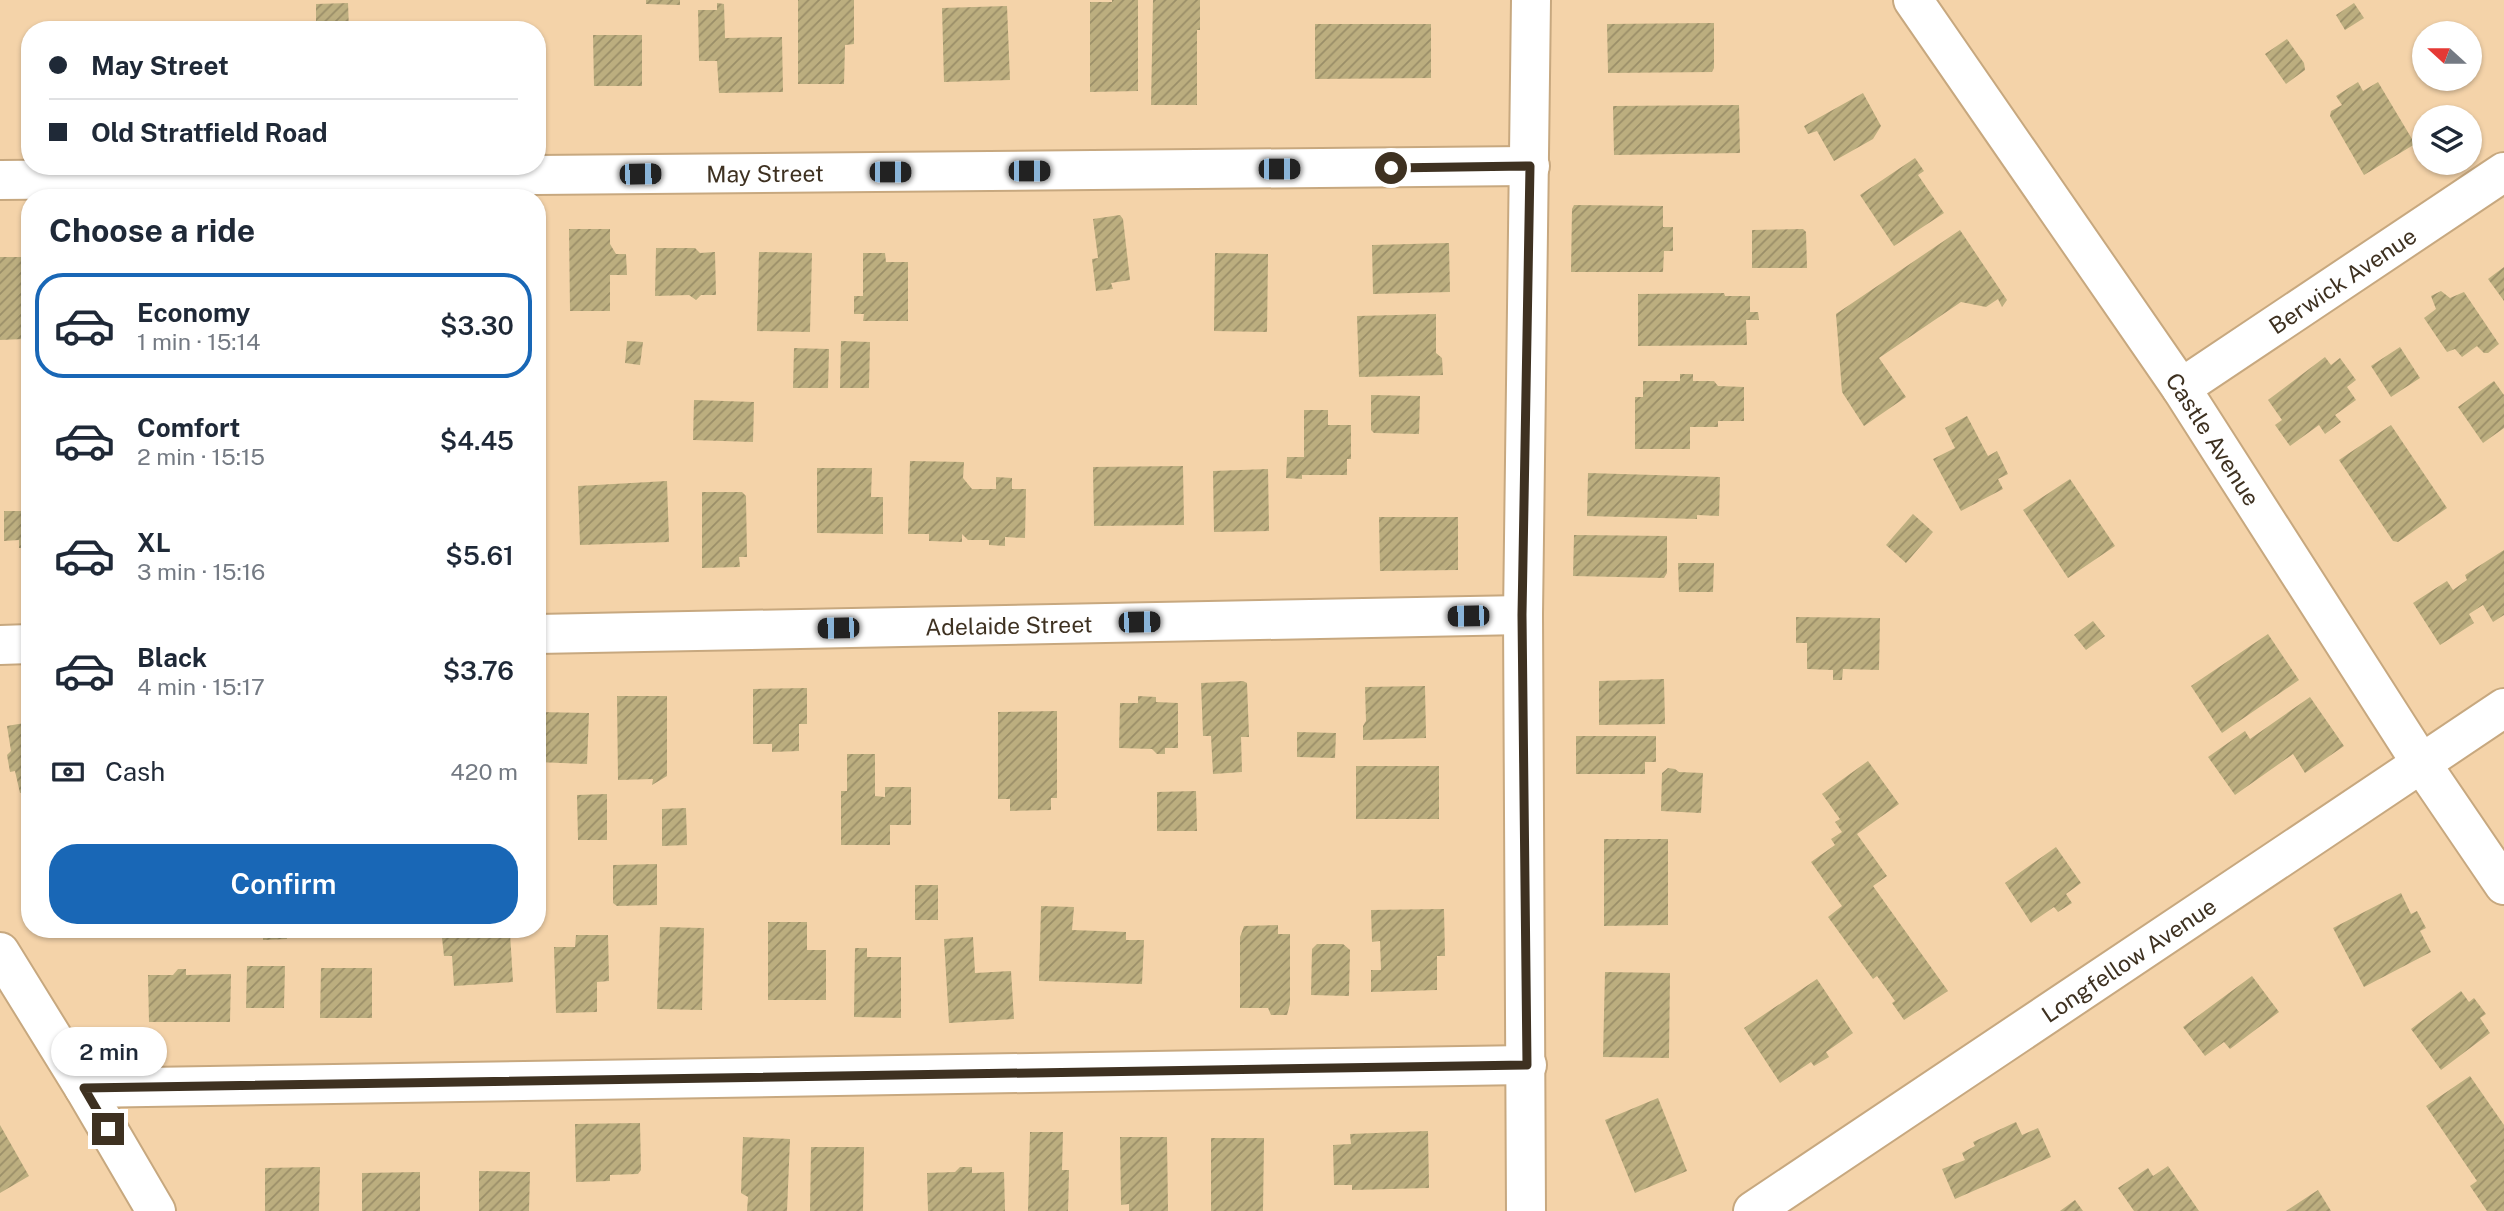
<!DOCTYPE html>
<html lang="en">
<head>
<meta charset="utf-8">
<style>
	:root { --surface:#fff; --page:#f2f2f3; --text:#1f2937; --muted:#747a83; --line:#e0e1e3; --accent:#1967b6 }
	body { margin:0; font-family:"Public Sans",sans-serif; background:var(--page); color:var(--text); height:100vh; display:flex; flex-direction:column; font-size:26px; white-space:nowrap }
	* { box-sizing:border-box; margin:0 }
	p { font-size:23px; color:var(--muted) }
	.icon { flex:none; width:38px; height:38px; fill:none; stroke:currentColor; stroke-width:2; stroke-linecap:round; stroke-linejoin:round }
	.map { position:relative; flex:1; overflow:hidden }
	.panel { position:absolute; left:21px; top:189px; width:525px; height:749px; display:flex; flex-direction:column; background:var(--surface); border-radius:28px; box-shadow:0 2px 5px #0004 }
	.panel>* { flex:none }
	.hud { position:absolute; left:21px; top:21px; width:525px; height:154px; border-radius:28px; box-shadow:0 2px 5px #0004; display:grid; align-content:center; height:154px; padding:0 28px; background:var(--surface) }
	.needle { width:46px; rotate:291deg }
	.tools { position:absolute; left:2412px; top:21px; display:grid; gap:14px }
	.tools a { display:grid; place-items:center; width:70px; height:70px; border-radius:50%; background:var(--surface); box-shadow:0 2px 5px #0004; font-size:35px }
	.end { position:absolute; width:32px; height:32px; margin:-16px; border:9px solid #3e3121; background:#fff; box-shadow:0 0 0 4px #fff }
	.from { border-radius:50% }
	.bubble { position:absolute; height:49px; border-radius:24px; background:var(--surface); box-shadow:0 2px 5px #0004; font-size:23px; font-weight:600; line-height:49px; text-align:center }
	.car { position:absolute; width:21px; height:42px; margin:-21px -10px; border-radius:9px; box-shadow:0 0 5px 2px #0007; background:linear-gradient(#222 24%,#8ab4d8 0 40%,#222 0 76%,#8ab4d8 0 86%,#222 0) }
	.hud b { display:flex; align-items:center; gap:24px; height:66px; font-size:26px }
	.hud b+b { border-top:2px solid var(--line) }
	.hud i { width:18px; height:18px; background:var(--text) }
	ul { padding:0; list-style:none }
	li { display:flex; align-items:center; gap:21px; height:105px; margin:0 14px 10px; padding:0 14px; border:4px solid transparent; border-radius:28px }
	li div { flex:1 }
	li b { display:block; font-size:26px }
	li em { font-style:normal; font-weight:600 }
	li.active { border-color:var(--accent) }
	li>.icon { width:63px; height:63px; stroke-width:1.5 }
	h2 { padding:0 28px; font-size:32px; line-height:84px }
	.pay { display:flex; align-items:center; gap:18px; height:77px; padding:0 28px; font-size:26px }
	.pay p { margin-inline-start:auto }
	.button { display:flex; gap:14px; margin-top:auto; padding:14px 28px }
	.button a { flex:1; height:80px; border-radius:28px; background:var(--accent); color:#fff; font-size:28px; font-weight:600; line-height:80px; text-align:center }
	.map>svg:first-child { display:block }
	.building { fill:url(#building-hatch) }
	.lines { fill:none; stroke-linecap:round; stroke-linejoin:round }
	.street-casing { stroke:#c7a87f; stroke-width:42 }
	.secondary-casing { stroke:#c7a87f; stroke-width:42 }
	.street { stroke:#fff; stroke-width:38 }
	.secondary { stroke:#fff; stroke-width:38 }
	.route { stroke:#3e3121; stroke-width:9 }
	.labels { text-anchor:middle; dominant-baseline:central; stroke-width:7; stroke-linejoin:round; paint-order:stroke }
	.street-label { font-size:23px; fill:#3e3121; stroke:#fce1c0 }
</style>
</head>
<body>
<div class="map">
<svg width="2504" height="1211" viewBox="0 0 2504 1211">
	<defs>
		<pattern id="building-hatch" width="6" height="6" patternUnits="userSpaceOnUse" patternTransform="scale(1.75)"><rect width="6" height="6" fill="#bcae7f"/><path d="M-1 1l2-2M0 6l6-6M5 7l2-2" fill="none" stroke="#9a8e68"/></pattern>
	</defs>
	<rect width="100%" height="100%" fill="#f4d3a9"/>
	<g class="building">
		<path d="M646,0H680V5L646,4Z"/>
		<path d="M798,0H854V44L845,45L844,84H798Z"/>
		<path d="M1112,0H1138V91L1090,92V2H1112Z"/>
		<path d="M1153,0H1200V30H1197V105H1151Z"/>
		<path d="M348,3L349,30H316V4Z"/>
		<path d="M717,3L724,4L725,38L782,37L783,92L719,93L717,61H699L698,10H717Z"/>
		<path d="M2354,3L2364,18L2345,30L2336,15Z"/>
		<path d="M1007,6L1010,80L944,82L942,8Z"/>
		<path d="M1714,23V68L1712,72L1608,73L1607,24Z"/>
		<path d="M1315,24H1431V78L1315,79Z"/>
		<path d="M593,35H642V86H594Z"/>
		<path d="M2287,39L2304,63L2305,70L2286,84L2265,54Z"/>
		<path d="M2358,82L2363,91L2378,82L2415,144L2364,175L2330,116L2331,111L2342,105L2336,96Z"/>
		<path d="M1863,93L1881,126L1873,139L1834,161L1817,131L1808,134L1804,126Z"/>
		<path d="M1739,105L1740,153L1614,155L1613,106Z"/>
		<path d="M1915,158L1924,171L1918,175L1944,213L1894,246L1860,195Z"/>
		<path d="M1574,205L1663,206V227H1673V251H1664L1663,272H1571L1572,209Z"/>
		<path d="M1120,215L1123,219L1130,280L1111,283L1113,289L1096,291L1092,259L1098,258L1093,219Z"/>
		<path d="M569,229H610V244L616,254H626L627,275H610V311H570Z"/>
		<path d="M1803,229L1806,232L1807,268H1752V230Z"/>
		<path d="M1960,230L2007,300L2002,307L1998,299L1986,307L1961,302L1879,358L1906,397L1864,426L1842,392L1836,314Z"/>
		<path d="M1449,243L1450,292L1373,294L1372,245Z"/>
		<path d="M656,248H695L700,253L715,252L716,295H701L696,300L689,295L655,296Z"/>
		<path d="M759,252L812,253L810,332L757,331Z"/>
		<path d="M863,253H885L886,262H908V321H863L864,314H854V296H863Z"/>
		<path d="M1215,253L1268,254L1267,332L1214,331Z"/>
		<path d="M0,257H30V304L23,305L24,339L0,340Z"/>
		<path d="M2504,267V301L2488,279Z"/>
		<path d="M2441,291L2450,298L2464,292L2499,344L2488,353H2484L2477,346L2462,357L2455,349L2447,352L2424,318L2436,309L2431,296Z"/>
		<path d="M1724,293L1725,296H1750V312H1758L1759,320H1746L1747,345L1638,346V294Z"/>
		<path d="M1436,314V353L1442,358L1443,375L1359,377L1357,316Z"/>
		<path d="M627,341L643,342L640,365L625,363Z"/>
		<path d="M841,341L870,342L869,388H840Z"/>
		<path d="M2400,347L2420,378L2391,397L2371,366Z"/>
		<path d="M794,348L829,349L828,388H793Z"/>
		<path d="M2325,357L2331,365L2340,358L2356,380L2347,387L2356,400L2335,415L2341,422L2325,434L2319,425L2290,446L2275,425L2282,420L2268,400Z"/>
		<path d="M1680,374H1693V381H1714L1718,386L1744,387V421H1718V427H1690V449H1635V397H1643V381H1680Z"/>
		<path d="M2494,381L2504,395V428L2483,443L2458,407Z"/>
		<path d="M1371,395L1420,396L1419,434L1374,433L1371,430Z"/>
		<path d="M694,400L754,402L753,442L693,440Z"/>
		<path d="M1304,410H1328V425H1351V459H1347V475H1302V479L1286,478L1287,457H1304Z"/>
		<path d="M1967,416L1988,456L1997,451L2008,474L1998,479L2003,489L1961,511L1933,459L1955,448L1945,428Z"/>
		<path d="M2391,425L2447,508L2398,542L2393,541L2339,460Z"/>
		<path d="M910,461L964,462L963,478L972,489H996V477L1012,478V489H1026L1025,538L1005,537V546L989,545V540H968L962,534V542L929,541V534H908Z"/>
		<path d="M1183,466L1184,525L1094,526L1093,467Z"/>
		<path d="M817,468H872L871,497H883V534L817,533Z"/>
		<path d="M1268,469L1269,531L1214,532L1213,471Z"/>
		<path d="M1588,473L1720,477L1719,516L1697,515V519L1587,516Z"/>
		<path d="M2070,479L2115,546L2068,578L2023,510Z"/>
		<path d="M667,481L669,542L580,545L578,486Z"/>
		<path d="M702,492H742L746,496L747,557H739L740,567L702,568Z"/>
		<path d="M4,511H30V548H19V540L4,541Z"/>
		<path d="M1913,514L1933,532L1906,563L1886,545Z"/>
		<path d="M1379,517H1458V570L1380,571Z"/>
		<path d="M1574,535L1667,536V573L1664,578L1573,576Z"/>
		<path d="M2504,550V615L2493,622L2483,605L2469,614L2474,623L2440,645L2413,603L2447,581L2453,590L2467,580L2465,575Z"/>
		<path d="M1678,563H1714L1713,592H1679Z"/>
		<path d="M1796,617L1880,618L1879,670L1843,669L1842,680H1833V670L1807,669V643H1796Z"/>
		<path d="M2093,621L2105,636L2086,650L2074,635Z"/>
		<path d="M2268,634L2299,680L2222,733L2191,686Z"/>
		<path d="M1664,679L1665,724L1599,725V681Z"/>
		<path d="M1243,681L1247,683L1249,737H1241L1242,772L1213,774L1211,736H1203L1201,683Z"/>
		<path d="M1425,686L1426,738L1363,740V726L1366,721L1365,687Z"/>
		<path d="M807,688V724H799V751L772,752V744H753V689Z"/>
		<path d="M617,696H667V776L652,785L653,779L618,780Z"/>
		<path d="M1138,696L1156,697V702L1178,703V748H1165V754H1157L1152,749L1119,748L1120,703H1138Z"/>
		<path d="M2310,697L2344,746L2305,773L2293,754L2235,795L2208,757L2245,731L2250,739Z"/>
		<path d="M1057,711V798H1051V810L1010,811V799H998V712Z"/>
		<path d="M537,712L589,713L587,764L537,762Z"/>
		<path d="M30,722V791L20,793L15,771L10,772L7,755L11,751L7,726Z"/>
		<path d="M1297,732L1336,733L1335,758L1297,757Z"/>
		<path d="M1576,736H1656V762H1645V774H1576Z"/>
		<path d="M847,754H875V796L885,797V787H911V825H890V845H841V791H847Z"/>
		<path d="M1868,761L1899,804L1857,834L1887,876L1873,886L1948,991L1904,1020L1892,1003L1895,1001L1877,976L1873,979L1828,917L1842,906L1811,862L1835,845L1831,839L1842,832L1835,822L1840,819L1822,794Z"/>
		<rect x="1356" y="766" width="83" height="53"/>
		<path d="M1668,768L1675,769L1679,772L1703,773L1701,813L1661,811L1662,773Z"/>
		<path d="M1196,791L1197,831H1157V792Z"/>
		<path d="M607,794V840H578L577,795Z"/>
		<path d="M686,808L687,845L662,846V809Z"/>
		<path d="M1604,839H1668V925L1604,926Z"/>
		<path d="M2056,847L2081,883L2066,894L2072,903L2058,912L2054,907L2031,923L2005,883Z"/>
		<path d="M657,864V905L617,906L613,903V865Z"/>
		<rect x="915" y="885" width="23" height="35"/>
		<path d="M2401,893L2411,914L2417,911L2426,928L2420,931L2431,952L2364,987L2333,928Z"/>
		<path d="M1041,906L1074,907L1072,930L1126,932V940H1144L1142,984L1039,981Z"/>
		<path d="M1444,909L1445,956H1437V990L1371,992V970H1381L1380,941L1372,942L1371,910Z"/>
		<path d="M768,922H807V950H826V1000H768Z"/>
		<path d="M1278,925V934H1290V1004L1287,1015H1271L1268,1008H1240V937L1244,926Z"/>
		<path d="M660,927L704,928L702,1010L657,1009Z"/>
		<path d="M98,929H124V938L98,937Z"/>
		<path d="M263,929H286L287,939L263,940Z"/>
		<path d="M510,933L513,982L454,986L452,956H444L442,938Z"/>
		<path d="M576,935H608L609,981L597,982V1012L556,1013L554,947H575Z"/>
		<path d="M973,937L975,973L1011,971L1014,1019L949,1023L944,939Z"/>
		<path d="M1317,944H1343L1350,950L1349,996L1311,995L1312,949Z"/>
		<path d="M855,948H867V957H901V1018L854,1017Z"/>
		<path d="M247,966H285L284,1008H246Z"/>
		<path d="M321,968H372V1018H320Z"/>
		<path d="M178,969H186V975L231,974L230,1022H149L148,975H173Z"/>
		<path d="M1605,972L1670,973L1669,1058L1603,1057Z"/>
		<path d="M2252,976L2279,1012L2230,1049L2224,1042L2205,1056L2183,1027Z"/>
		<path d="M1817,979L1853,1033L1826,1052L1829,1057L1814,1066L1811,1062L1780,1083L1744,1028Z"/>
		<path d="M2461,991L2469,1002L2474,998L2486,1014L2480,1018L2490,1033L2441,1070L2411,1029Z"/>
		<path d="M2470,1076L2504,1125V1211H2487L2470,1186L2477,1181L2426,1106Z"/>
		<path d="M1658,1098L1687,1171L1635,1193L1605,1120Z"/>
		<path d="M2016,1122L2022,1135L2038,1128L2051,1157L1955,1199L1942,1169L1965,1160L1962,1153L1975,1146L1973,1142Z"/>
		<path d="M640,1123L641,1170L638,1174L610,1175V1181L576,1182L575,1124Z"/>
		<path d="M0,1125L29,1176L0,1193Z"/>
		<path d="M1428,1131L1429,1188L1352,1190V1185H1334L1333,1145L1351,1144L1350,1134Z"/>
		<path d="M1030,1132H1063L1062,1170H1069L1068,1211H1028Z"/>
		<path d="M743,1137L790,1139L787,1211H747L748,1197L741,1193Z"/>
		<path d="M1120,1137H1167L1168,1211H1129V1204L1121,1205Z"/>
		<path d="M1211,1138H1264L1263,1211H1211Z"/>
		<path d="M811,1147H864L863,1211H810Z"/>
		<path d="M2168,1166L2199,1211H2134L2118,1188L2148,1168L2153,1176Z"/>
		<path d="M320,1167L319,1211H265V1168Z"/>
		<path d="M960,1167H972V1173L1004,1172L1005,1211H928L927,1173L955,1172Z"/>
		<path d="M479,1171L530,1172L529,1211H479Z"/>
		<path d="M420,1172V1211H362V1173Z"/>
		<path d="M2318,1190L2331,1211H2286Z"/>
		<path d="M2075,1200L2083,1211H2060Z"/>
	</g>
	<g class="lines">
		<g class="street-casing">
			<g id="street">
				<path id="s1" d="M1913,0L2181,388L2421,763L2504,885"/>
				<path id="s2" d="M0,180L1530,166"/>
				<path id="s3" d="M2181,388L2504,172"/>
				<path id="s4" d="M537,634L1523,615"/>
				<path d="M0,645L30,644"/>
				<path d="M0,952L84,1088L156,1211"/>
				<path d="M84,1088L1527,1065"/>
				<path id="s5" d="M1753,1211L2504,708"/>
			</g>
		</g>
		<g class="secondary-casing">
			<path id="secondary" d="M1526,1211L1523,615L1531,0"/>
		</g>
		<use href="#street" class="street"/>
		<use href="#secondary" class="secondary"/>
	</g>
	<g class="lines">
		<path class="route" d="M108,1129L84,1088L1527,1065L1522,615L1530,166L1391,168"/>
	</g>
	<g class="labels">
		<g class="street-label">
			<text stroke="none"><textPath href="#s2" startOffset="765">May Street</textPath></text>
			<text stroke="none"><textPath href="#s3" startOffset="194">Berwick Avenue</textPath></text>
			<text stroke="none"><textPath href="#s1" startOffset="532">Castle Avenue</textPath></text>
			<text stroke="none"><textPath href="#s4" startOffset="472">Adelaide Street</textPath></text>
			<text stroke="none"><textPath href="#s5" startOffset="452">Longfellow Avenue</textPath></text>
		</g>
	</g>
</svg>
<div class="tools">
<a><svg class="needle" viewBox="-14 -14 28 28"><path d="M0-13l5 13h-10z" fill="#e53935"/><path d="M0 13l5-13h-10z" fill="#747a83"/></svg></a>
<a><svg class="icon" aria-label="layers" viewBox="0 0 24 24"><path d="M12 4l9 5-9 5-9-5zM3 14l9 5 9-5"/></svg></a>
</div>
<i class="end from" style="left:1391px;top:168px"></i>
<i class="end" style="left:108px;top:1129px"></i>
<div class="bubble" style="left:51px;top:1027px;width:116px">2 min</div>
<i class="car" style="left:1279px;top:169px;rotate:90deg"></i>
<i class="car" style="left:1029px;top:171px;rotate:90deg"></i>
<i class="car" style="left:890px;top:172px;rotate:90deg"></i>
<i class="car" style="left:640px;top:174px;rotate:89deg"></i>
<i class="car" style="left:1468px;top:616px;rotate:269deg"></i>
<i class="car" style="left:1139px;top:622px;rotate:89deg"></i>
<i class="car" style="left:838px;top:628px;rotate:269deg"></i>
<div class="hud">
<b><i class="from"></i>May Street</b>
<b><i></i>Old Stratfield Road</b>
</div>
<section class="panel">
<h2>Choose a ride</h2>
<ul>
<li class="active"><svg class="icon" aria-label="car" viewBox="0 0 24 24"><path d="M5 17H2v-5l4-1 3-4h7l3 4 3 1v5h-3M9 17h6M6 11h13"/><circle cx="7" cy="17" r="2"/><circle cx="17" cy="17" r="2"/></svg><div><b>Economy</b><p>1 min · 15:14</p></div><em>$3.30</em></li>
<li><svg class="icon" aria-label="car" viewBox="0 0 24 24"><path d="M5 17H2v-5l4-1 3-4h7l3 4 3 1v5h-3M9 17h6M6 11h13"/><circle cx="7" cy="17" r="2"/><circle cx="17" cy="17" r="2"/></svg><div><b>Comfort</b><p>2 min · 15:15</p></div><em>$4.45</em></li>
<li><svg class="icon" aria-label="car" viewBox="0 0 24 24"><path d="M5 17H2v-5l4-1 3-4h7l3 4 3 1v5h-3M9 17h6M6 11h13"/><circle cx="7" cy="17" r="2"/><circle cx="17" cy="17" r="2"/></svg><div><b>XL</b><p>3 min · 15:16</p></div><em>$5.61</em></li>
<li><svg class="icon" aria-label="car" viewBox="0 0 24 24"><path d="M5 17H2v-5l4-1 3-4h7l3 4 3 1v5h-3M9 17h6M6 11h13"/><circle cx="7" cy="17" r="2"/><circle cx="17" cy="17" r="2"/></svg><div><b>Black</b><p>4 min · 15:17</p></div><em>$3.76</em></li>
</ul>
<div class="pay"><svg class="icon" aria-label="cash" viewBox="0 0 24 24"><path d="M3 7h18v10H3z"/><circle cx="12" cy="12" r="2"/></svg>Cash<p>420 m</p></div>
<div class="button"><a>Confirm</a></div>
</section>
</div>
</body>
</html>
